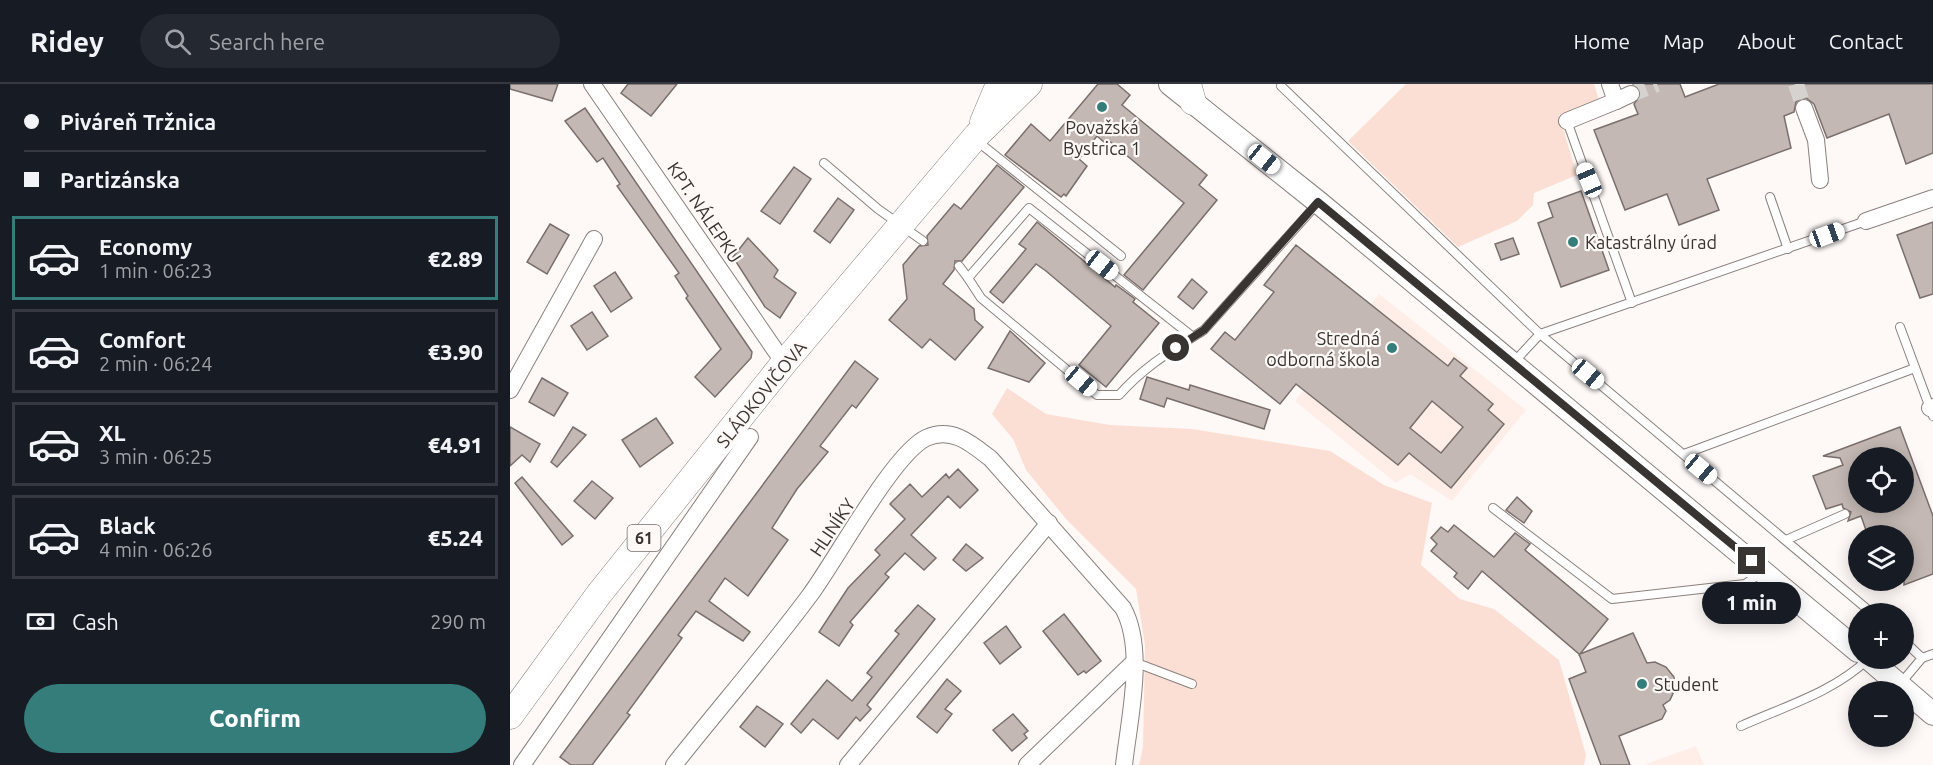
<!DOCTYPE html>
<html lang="en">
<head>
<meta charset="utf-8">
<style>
	:root { --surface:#171b24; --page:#242831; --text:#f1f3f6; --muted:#9ea1a6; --line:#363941; --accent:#357d7a }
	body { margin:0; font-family:Ubuntu,sans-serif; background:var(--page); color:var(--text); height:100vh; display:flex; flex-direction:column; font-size:22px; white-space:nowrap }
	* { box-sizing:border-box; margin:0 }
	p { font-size:20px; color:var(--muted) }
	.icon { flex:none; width:33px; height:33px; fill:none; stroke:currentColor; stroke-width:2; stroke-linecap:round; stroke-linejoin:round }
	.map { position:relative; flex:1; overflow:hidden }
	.sheet { display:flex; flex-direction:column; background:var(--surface); width:510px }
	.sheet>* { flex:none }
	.guide { display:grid; align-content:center; height:132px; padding:0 24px; background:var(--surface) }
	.fabs { position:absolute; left:1338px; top:363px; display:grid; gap:12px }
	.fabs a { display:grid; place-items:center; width:66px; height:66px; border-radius:50%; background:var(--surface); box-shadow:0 3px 15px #0003; font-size:30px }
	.end { position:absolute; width:27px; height:27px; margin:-14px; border:8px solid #383432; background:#fff; box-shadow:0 0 0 3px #fff }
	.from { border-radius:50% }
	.bubble { position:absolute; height:42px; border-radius:21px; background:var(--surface); box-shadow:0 3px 15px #0003; font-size:20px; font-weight:800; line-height:42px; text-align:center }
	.car { position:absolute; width:18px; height:36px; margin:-18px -9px; border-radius:8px; box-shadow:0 0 4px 2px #0007; background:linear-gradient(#fff 24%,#345 0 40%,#fff 0 76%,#345 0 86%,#fff 0) }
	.guide b { display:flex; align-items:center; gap:21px; height:57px; font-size:22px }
	.guide b+b { border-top:2px solid var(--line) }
	.guide i { width:15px; height:15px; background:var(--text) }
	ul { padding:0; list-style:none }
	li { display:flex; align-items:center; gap:18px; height:84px; margin:0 12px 9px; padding:0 12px; border:3px solid var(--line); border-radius:0px }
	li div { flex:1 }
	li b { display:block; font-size:22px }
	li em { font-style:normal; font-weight:800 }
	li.selected { border-color:var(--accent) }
	li>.icon { width:54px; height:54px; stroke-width:1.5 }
	.pay { display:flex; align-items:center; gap:15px; height:66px; padding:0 24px; font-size:22px }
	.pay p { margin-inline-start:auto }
	.primary-button { display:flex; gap:12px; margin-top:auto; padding:12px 24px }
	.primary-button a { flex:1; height:69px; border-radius:36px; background:var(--accent); color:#fff; font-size:24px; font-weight:800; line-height:69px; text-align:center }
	header { display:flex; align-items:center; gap:36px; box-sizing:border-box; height:84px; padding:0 30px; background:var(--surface); border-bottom:2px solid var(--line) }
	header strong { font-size:28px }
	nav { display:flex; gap:33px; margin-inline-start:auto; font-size:21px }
	.search { width:420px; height:54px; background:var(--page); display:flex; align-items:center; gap:15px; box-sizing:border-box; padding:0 21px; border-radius:33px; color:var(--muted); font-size:22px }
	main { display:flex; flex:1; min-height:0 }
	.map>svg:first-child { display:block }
	.built { fill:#ffeee8 }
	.green { fill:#fcdfd4 }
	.building { fill:#c3b8b3; stroke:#7a6f6c; stroke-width:1.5; fill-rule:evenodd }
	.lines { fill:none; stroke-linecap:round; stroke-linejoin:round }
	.street-tunnel { stroke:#d6d2d0; stroke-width:16; stroke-dasharray:16 8; stroke-linecap:butt }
	.lane-casing { stroke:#8b817d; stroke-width:10 }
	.street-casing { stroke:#8b817d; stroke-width:18 }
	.secondary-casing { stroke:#8b817d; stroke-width:24 }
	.primary-casing { stroke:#8b817d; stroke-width:27 }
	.lane { stroke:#fff; stroke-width:8 }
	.street { stroke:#fff; stroke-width:16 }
	.secondary { stroke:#fff; stroke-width:22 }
	.primary { stroke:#fff; stroke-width:26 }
	.route { stroke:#383432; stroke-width:8 }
	.poi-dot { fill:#357d7a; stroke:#fef9f7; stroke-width:2 }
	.labels { text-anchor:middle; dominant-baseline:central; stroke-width:4.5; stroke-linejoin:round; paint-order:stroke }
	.shield { fill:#fef9f7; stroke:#736f6d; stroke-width:1.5 }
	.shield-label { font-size:16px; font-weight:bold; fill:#383432 }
	.poi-label { font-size:18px; fill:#383432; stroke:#fef9f7; text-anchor:start }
	.street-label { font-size:18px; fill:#383432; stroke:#fef9f7 }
</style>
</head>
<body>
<header>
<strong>Ridey</strong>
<div class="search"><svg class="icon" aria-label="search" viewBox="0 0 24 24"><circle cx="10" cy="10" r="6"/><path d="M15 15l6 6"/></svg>Search here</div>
<nav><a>Home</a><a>Map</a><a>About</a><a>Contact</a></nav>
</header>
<main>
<section class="sheet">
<div class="guide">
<b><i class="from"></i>Piváreň Tržnica</b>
<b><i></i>Partizánska</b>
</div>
<ul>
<li class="selected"><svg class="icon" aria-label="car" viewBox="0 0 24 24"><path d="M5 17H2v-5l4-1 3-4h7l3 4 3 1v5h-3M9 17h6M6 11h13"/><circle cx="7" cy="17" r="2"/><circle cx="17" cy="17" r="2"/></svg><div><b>Economy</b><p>1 min · 06:23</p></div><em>€2.89</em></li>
<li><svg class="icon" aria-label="car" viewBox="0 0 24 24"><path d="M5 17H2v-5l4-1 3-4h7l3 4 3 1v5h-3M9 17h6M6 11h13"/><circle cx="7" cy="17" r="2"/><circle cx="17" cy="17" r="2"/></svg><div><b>Comfort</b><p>2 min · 06:24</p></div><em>€3.90</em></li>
<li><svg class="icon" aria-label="car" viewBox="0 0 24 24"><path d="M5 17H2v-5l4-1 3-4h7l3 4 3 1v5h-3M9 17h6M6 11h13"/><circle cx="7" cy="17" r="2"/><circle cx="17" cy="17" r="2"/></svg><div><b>XL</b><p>3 min · 06:25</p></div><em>€4.91</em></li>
<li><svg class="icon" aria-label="car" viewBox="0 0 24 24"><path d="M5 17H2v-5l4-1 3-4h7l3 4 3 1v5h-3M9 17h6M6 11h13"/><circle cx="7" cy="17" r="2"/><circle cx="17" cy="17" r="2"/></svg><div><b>Black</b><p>4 min · 06:26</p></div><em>€5.24</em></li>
</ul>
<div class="pay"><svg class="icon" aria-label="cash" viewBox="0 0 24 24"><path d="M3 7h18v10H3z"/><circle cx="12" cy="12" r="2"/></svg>Cash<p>290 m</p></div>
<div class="primary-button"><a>Confirm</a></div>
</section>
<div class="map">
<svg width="1423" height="681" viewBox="0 0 1423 681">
	<rect width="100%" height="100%" fill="#fef9f7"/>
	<g class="built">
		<path d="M869,210L1016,326L942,417L900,390L886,399L785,317Z"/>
		<path d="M1186,662L1194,681H1133Z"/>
	</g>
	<g class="green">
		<path d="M896,0H1084L1089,16L1049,31L1067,91L1024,109L1023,121L1007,137L948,163L838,57Z"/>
		<path d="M497,304L536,330L600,341L682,345L820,367L874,401L922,419L911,481L950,515L984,525L1049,576L1076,671L1074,681H629L633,663L635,561L626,505L556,435L516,386L503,355L482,330Z"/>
	</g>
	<g class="building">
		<path d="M0,0H48L42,17L0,5Z"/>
		<path d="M118,0H167L141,32L111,9Z"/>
		<path d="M588,0H607L620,11L612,21L697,91L689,101L707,116L633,206L614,191L674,119L598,56L595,59L587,52L569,75L577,82L556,112L554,110L551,113L495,71L521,40L540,57Z"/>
		<path d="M1123,0H1170L1175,13L1209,0H1423V69L1396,80L1379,30L1317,54L1304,20L1296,14H1291L1286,18L1284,28L1274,32L1281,64L1197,95L1209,126L1169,141L1157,110L1115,126L1084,46L1128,30L1124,20L1131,10L1130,5Z"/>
		<path d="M75,24L242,268L241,274L205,313L185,293L211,265L176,214L178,212L165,192L169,189L107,102L110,100L93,74L87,78L55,37Z"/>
		<path d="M487,81L514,103L452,177H445L444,186L433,200L464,225L465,236L473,243L445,276L420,255L412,264L379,236L397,215L393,181L409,162L418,161L417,152L444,120L451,125Z"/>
		<path d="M284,83L301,95L270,140L251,127Z"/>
		<path d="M1071,107L1099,186L1051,203L1028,139L1043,133L1038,119Z"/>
		<path d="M328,114L344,126L320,159L304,147Z"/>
		<path d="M527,138L605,203L606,201L625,215L623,218L649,239L596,303L569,281L601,242L536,187L526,180L493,219L480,208L516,165L509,160Z"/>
		<path d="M1423,138V210L1410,214L1387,151Z"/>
		<path d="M40,140L59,151L37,190L17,178Z"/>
		<path d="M238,154L268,186L264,193L286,209L270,234L255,223L223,173Z"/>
		<path d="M1003,154L1009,170L991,176L985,160Z"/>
		<path d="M786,161L938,282L944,274L957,284L950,292L983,320L978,326L994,340L941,404L899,369L888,381L786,300L770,320L701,265L715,248L725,256L764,208L754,201ZM922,317L953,343L931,369L900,344Z"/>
		<path d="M105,188L122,214L101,228L84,202Z"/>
		<path d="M682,195L697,208L683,225L668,213Z"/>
		<path d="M82,228L98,252L77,266L61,242Z"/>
		<path d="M500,247L535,279L519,298L478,284Z"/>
		<path d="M345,277L368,295L346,324L342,321L310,362L318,368L287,405L262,444L278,456L238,512L215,494L199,517L240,548L233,557L186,527L168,551L172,554L117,629L120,631L82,681H61L50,673Z"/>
		<path d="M637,293L679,306L680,301L760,326L754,345L657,314L654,323L630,315Z"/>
		<path d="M32,294L58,309L44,332L19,318Z"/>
		<path d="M146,334L163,359L130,383L112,356Z"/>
		<path d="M0,343L30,360L20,378L12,371L0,382Z"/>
		<path d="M63,343L76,351L47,383L41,378Z"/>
		<path d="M1390,343L1423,432V490L1394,501V452H1358L1351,432L1338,437L1341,428L1333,424L1332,420L1316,425L1303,392L1333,381L1330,374L1313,372ZM1348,374H1394V418H1348Z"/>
		<path d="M448,385L468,406L450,424L438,412L401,451L426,474L414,486L395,469L375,490L379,493L340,538L343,541L329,562L309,548L338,504L370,471L365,466L395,435L380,420L400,400L412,413L436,390L439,394Z"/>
		<path d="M12,393L63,452L52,461L5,399Z"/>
		<path d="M82,397L103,414L85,435L64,417Z"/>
		<path d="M1007,413L1022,427L1014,439L996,426Z"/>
		<path d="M944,441L984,473L1005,449L1020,460L1015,466L1098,535L1070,570L1123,549L1137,579L1145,578L1156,583L1164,593L1165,605L1160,616L1153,621L1156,627L1152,635L1109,652L1120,681H1091L1059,595L1076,588L1069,570L972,487L958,505L944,493L947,489L921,467L927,460L921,454L931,443L938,448Z"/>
		<path d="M456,460L473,474L456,487L443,476Z"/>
		<path d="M408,521L425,535L357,621L361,625L350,637L346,633L328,655L303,635L291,649L281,640L317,596L342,617L362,593L357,589L389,550L385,547Z"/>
		<path d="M554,530L591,577L576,589L574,587L568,591L533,547Z"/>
		<path d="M496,542L511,563L490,580L474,559Z"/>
		<path d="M437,595L451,607L435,625L442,630L427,649L407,633Z"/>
		<path d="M247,622L273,640L255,663L230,643Z"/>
		<path d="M503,630L518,647L514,650L517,654L502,667L483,646Z"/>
	</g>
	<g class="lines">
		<g class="street-tunnel">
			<path d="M1286,0L1294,24"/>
			<path d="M1121,10L1147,0"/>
		</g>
		<g class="lane-casing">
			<g id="lane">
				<path d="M771,2L1030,250L1363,530"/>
				<path d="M1057,37L1122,219"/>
				<path d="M467,57L611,172"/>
				<path d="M314,79L368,125L413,157"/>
				<path d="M1260,113L1278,165"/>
				<path d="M449,182L458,194"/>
				<path d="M1390,243L1423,332"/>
				<path d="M683,253L519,124L458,194L471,214L587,311H609C635,282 661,267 694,246L808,119"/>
				<path d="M1003,279L1030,250L1356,137"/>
				<path d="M1174,370L1405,284"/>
				<path d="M983,424L1102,515L1235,500L1251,489"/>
				<path d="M1276,456L1335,430"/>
				<path d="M1394,557L1412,574"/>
				<path d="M624,578L682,600"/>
				<path d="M1391,599L1412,574L1423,570"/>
				<path d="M1231,642C1273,623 1324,608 1358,575"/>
			</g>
		</g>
		<g class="street-casing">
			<g id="street">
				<path d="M82,0L274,279"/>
				<path d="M1106,17L1121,10"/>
				<path d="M1294,24L1306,56L1310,96"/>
				<path d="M1057,37L1106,17L1100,0"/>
				<path d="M1356,137L1423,114"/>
				<path d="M0,306L84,155"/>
				<path d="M1420,324L1423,323"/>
				<path d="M12,681L240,353"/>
				<path d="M164,681C209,624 257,569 300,511C326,476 383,370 416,354C442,342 462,360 481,375L613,524C636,566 619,635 614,681"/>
				<path d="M338,681L539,439"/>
				<path d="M517,681L624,578"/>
			</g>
		</g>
		<g class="secondary-casing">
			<g id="secondary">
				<path d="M660,0L808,118L1348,567"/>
				<path d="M1358,574L1423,630"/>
			</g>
		</g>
		<g class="primary-casing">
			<g id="primary">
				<path d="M678,0L683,18"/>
				<path d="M473,38L489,0"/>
				<path d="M0,632L89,510L274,279L467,51L519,0"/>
			</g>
		</g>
		<use href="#lane" class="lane"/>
		<use href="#street" class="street"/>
		<use href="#secondary" class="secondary"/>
		<use href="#primary" class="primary"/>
	</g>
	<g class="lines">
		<path class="route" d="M666,264L694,246L808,118L1242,477"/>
	</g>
	<g class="poi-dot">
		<circle cx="592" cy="23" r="6"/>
		<circle cx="1063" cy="158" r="6"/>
		<circle cx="882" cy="264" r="6"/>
		<circle cx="1132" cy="600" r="6"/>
	</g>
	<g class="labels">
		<rect class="shield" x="117.5" y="441" width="33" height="26" rx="4.5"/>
		<g class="shield-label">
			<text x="134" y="454">61</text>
		</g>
		<g class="poi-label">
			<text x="592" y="43" text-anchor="middle">Považská<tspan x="592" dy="21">Bystrica 1</tspan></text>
			<text x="1075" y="158">Katastrálny úrad</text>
			<text x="870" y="254" text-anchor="end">Stredná<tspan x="870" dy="21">odborná škola</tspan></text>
			<text x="1144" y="600">Student</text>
		</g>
		<g class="street-label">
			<text transform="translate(195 128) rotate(56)">KPT. NÁLEPKU</text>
			<text transform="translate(251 310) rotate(-51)">SLÁDKOVIČOVA</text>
			<text transform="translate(322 443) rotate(-56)">HLINÍKY</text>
		</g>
	</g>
</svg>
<div class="fabs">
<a><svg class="icon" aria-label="locate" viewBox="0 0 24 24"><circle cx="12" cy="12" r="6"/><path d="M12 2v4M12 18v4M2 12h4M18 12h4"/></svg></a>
<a><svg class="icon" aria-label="layers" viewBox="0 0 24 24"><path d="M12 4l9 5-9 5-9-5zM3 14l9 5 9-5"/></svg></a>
<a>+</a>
<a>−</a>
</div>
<i class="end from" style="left:666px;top:264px"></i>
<i class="end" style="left:1242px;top:477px"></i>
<div class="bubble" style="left:1192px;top:498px;width:99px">1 min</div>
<i class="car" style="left:754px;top:75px;rotate:129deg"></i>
<i class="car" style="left:1079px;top:96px;rotate:337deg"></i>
<i class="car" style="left:1317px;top:151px;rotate:70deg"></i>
<i class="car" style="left:592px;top:181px;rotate:128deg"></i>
<i class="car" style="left:1078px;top:290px;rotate:130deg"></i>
<i class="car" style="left:571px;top:297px;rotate:130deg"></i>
<i class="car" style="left:1191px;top:385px;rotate:130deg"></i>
</div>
</main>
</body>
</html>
